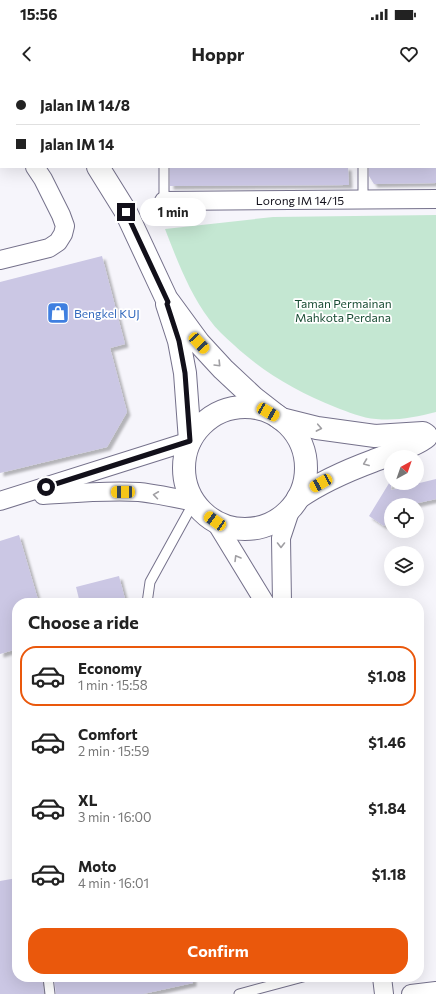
<!DOCTYPE html>
<html lang="en">
<head>
<meta charset="utf-8">
<style>
	:root { --surface:#fff; --page:#f2f2f2; --text:#222; --muted:#767676; --line:#e0e0e0; --accent:#ea580c }
	body { margin:0; font-family:Commissioner,sans-serif; background:var(--page); color:var(--text); height:100vh; display:flex; flex-direction:column; font-size:15px; white-space:nowrap }
	* { box-sizing:border-box; margin:0 }
	p { font-size:13px; color:var(--muted) }
	.icon { flex:none; width:22px; height:22px; fill:none; stroke:currentColor; stroke-width:2; stroke-linecap:round; stroke-linejoin:round }
	.map { position:relative; flex:1; overflow:hidden }
	.sheet { position:absolute; left:12px; top:518px; width:412px; height:384px; display:flex; flex-direction:column; background:var(--surface); border-radius:16px; box-shadow:0 4px 16px #0002 }
	.sheet>* { flex:none }
	.top-card { position:absolute; left:0px; top:0px; width:436px; height:88px; box-shadow:0 4px 16px #0002; display:grid; align-content:center; height:88px; padding:0 16px; background:var(--surface) }
	.needle { width:26px; rotate:40deg }
	.tools { position:absolute; left:384px; top:370px; display:grid; gap:8px }
	.tools a { display:grid; place-items:center; width:40px; height:40px; border-radius:50%; background:var(--surface); box-shadow:0 4px 16px #0002; font-size:20px }
	.end { position:absolute; width:18px; height:18px; margin:-9px; border:5px solid #12101a; background:#fff; box-shadow:0 0 0 2px #fff }
	.from { border-radius:50% }
	.bubble { position:absolute; height:28px; border-radius:14px; background:var(--surface); box-shadow:0 4px 16px #0002; font-size:13px; font-weight:700; line-height:28px; text-align:center }
	.car { position:absolute; width:12px; height:24px; margin:-12px -6px; border-radius:5px; box-shadow:0 0 3px 1px #0007; background:linear-gradient(#f5c518 24%,#345 0 40%,#f5c518 0 76%,#345 0 86%,#f5c518 0) }
	.top-card b { display:flex; align-items:center; gap:14px; height:38px; font-size:15px }
	.top-card b+b { border-top:1px solid var(--line) }
	.top-card i { width:10px; height:10px; background:var(--text) }
	ul { padding:0; list-style:none }
	li { display:flex; align-items:center; gap:12px; height:60px; margin:0 8px 6px; padding:0 8px; border:2px solid transparent; border-radius:16px }
	li div { flex:1 }
	li b { display:block; font-size:15px }
	li em { font-style:normal; font-weight:700 }
	li.on { border-color:var(--accent) }
	li>.icon { width:36px; height:36px; stroke-width:1.5 }
	h2 { padding:0 16px; font-size:18px; line-height:48px }
	.action { display:flex; gap:8px; margin-top:auto; padding:8px 16px }
	.action a { flex:1; height:46px; border-radius:16px; background:var(--accent); color:#fff; font-size:16px; font-weight:700; line-height:46px; text-align:center }
	.status { display:flex; justify-content:space-between; align-items:center; height:28px; padding:0 20px; background:var(--surface); direction:ltr }
	.status svg { height:11px; fill:currentColor }
	header { display:flex; justify-content:space-between; align-items:center; height:52px; padding:0 16px; background:var(--surface); font-size:18px; font-weight:700 }
	.map>svg:first-child { display:block }
	.green { fill:#c4e7d2 }
	.building { fill:#cbc7e4; filter:url(#shadow) }
	.lines { fill:none; stroke-linecap:round; stroke-linejoin:round }
	.lane-casing { stroke:#75718b; stroke-width:11 }
	.street-casing { stroke:#75718b; stroke-width:20 }
	.secondary-casing { stroke:#75718b; stroke-width:24 }
	.lane { stroke:#fff; stroke-width:9 }
	.street { stroke:#fff; stroke-width:18 }
	.secondary { stroke:#fff; stroke-width:22 }
	.oneway { stroke:#a09fa3 }
	.route { stroke:#12101a; stroke-width:5 }
	.labels { text-anchor:middle; dominant-baseline:central; stroke-width:3.5; stroke-linejoin:round; paint-order:stroke }
	.street-label { font-size:12px; fill:#12101a; stroke:#fff }
	.park-label { font-size:12px; fill:#184c33; stroke:#fff }
	.shop-label { font-size:12px; fill:#366cbe; stroke:#fff; text-anchor:start }
</style>
</head>
<body>
<div class="status"><b>15:56</b><svg viewBox="0 0 49 12"><path d="M0 12V9h3v3zM5 12V6h3v6zM10 12V3h3v9zM15 12V0h3v12zM26 1h20v11H26zM47 4h2v5h-2z"/></svg></div>
<header><svg class="icon" aria-label="back" viewBox="0 0 24 24"><path d="M15 5l-7 7 7 7"/></svg>Hoppr<svg class="icon" aria-label="heart" viewBox="0 0 24 24"><path d="M12 20l-8-8c-3-5 5-10 8-4 3-6 11-1 8 4z"/></svg></header>
<div class="map">
<svg width="436" height="914" viewBox="0 0 436 914">
	<defs>
		<filter id="shadow"><feDropShadow dx="3.5" dy="3.5" stdDeviation="1" flood-color="#0004"/></filter>
	</defs>
	<rect width="100%" height="100%" fill="#f6f5fb"/>
	<path class="green" d="M436,135V332C416,337 397,341 376,339C362,338 348,332 335,327C298,312 264,293 234,265C225,257 216,249 209,239C189,212 177,180 165,149L273,137Z"/>
	<g class="building">
		<path d="M170,87H348L349,105L170,106Z"/>
		<path d="M369,87H436V103L374,104L369,96Z"/>
		<path d="M102,176L125,264L110,268L127,332L107,367L0,393V202Z"/>
		<path d="M436,399V419L409,425H391V435L384,446L369,436L391,400V410Z"/>
		<path d="M19,455L39,523H17V569L0,574V461Z"/>
		<path d="M119,496L126,523H80L76,507Z"/>
		<path d="M17,798V897H42L44,914H0V801Z"/>
		<path d="M54,897H193V903L143,914H56Z"/>
	</g>
	<g class="lines">
		<g class="lane-casing">
			<g id="lane">
				<path d="M362,0V1"/>
				<path d="M435,41H436"/>
				<path d="M164,87V121"/>
				<path d="M363,87V120"/>
				<path d="M147,523L150,502L194,422"/>
				<path d="M48,897L50,914"/>
				<path d="M239,914L303,897"/>
			</g>
		</g>
		<g class="street-casing">
			<g id="street">
				<path d="M110,1L111,0"/>
				<path d="M0,48L1,49"/>
				<path d="M164,121L436,119"/>
				<path d="M0,180L49,168L58,162L63,154L65,146L61,135L43,99L35,87"/>
				<path d="M43,415C75,413 108,410 139,412C158,414 176,418 194,422"/>
				<path d="M0,421L190,361"/>
				<path d="M215,441L265,523"/>
				<path d="M282,523L281,458L291,428"/>
				<path d="M382,897L384,914"/>
				<path d="M411,914L436,911"/>
			</g>
		</g>
		<g class="secondary-casing">
			<g id="secondary">
				<path d="M17,0L18,1"/>
				<path d="M98,87L126,132L168,222L167,224L179,261L185,293L190,361"/>
				<path d="M168,222H169L199,263L223,289L254,318L281,339L317,348L375,356L423,353L426,355"/>
				<circle cx="245" cy="388" r="61"/>
				<path d="M298,418C321,402 346,391 373,381C386,376 417,365 426,357"/>
			</g>
		</g>
		<use href="#lane" class="lane"/>
		<use href="#street" class="street"/>
		<use href="#secondary" class="secondary"/>
	</g>
	<defs><path id="oneway-chevron" d="M-2-3.5L2.5 0L-2 3.5" fill="none" stroke-width="1.6" stroke-linecap="round" stroke-linejoin="round"/></defs>
	<g class="oneway">
		<use href="#oneway-chevron" transform="translate(218 284) rotate(46)"/>
		<use href="#oneway-chevron" transform="translate(319 348) rotate(11)"/>
		<use href="#oneway-chevron" transform="translate(366 383) rotate(159)"/>
		<use href="#oneway-chevron" transform="translate(156 415) rotate(-172)"/>
		<use href="#oneway-chevron" transform="translate(281 465) rotate(90)"/>
		<use href="#oneway-chevron" transform="translate(237 478) rotate(-121)"/>
	</g>
	<g class="lines">
		<path class="route" d="M46,407L190,361L185,293L179,261L167,224L168,222L126,132"/>
	</g>
	<defs>
		<g id="shop-square" transform="scale(1.15)"><rect x="-9" y="-9" width="18" height="18" rx="4" fill="#3f7fe0" stroke="#fff"/><path d="M-5-2.5h2.3a2.7 3.5 0 0 1 5.4 0H5L5.5 6h-11ZM-1.5-2.5h3a1.5 2.3 0 0 0-3 0Z" fill="#fff"/></g>
	</defs>
	<g fill-rule="evenodd">
		<use href="#shop-square" x="58" y="233"/>
	</g>
	<g class="labels">
		<g class="street-label">
			<text x="300" y="120">Lorong IM 14/15</text>
		</g>
		<g class="park-label">
			<text x="343" y="223">Taman Permainan<tspan x="343" dy="14">Mahkota Perdana</tspan></text>
		</g>
		<g class="shop-label">
			<text x="74" y="233">Bengkel KUJ</text>
		</g>
	</g>
</svg>
<div class="tools">
<a><svg class="needle" viewBox="-14 -14 28 28"><path d="M0-13l5 13h-10z" fill="#e53935"/><path d="M0 13l5-13h-10z" fill="#767676"/></svg></a>
<a><svg class="icon" aria-label="locate" viewBox="0 0 24 24"><circle cx="12" cy="12" r="6"/><path d="M12 2v4M12 18v4M2 12h4M18 12h4"/></svg></a>
<a><svg class="icon" aria-label="layers" viewBox="0 0 24 24"><path d="M12 4l9 5-9 5-9-5zM3 14l9 5 9-5"/></svg></a>
</div>
<i class="end from" style="left:46px;top:407px"></i>
<i class="end" style="left:126px;top:132px"></i>
<div class="bubble" style="left:140px;top:118px;width:66px">1 min</div>
<i class="car" style="left:199px;top:263px;rotate:137deg"></i>
<i class="car" style="left:268px;top:332px;rotate:120deg"></i>
<i class="car" style="left:321px;top:403px;rotate:241deg"></i>
<i class="car" style="left:123px;top:412px;rotate:270deg"></i>
<i class="car" style="left:215px;top:441px;rotate:305deg"></i>
<div class="top-card">
<b><i class="from"></i>Jalan IM 14/8</b>
<b><i></i>Jalan IM 14</b>
</div>
<section class="sheet">
<h2>Choose a ride</h2>
<ul>
<li class="on"><svg class="icon" aria-label="car" viewBox="0 0 24 24"><path d="M5 17H2v-5l4-1 3-4h7l3 4 3 1v5h-3M9 17h6M6 11h13"/><circle cx="7" cy="17" r="2"/><circle cx="17" cy="17" r="2"/></svg><div><b>Economy</b><p>1 min · 15:58</p></div><em>$1.08</em></li>
<li><svg class="icon" aria-label="car" viewBox="0 0 24 24"><path d="M5 17H2v-5l4-1 3-4h7l3 4 3 1v5h-3M9 17h6M6 11h13"/><circle cx="7" cy="17" r="2"/><circle cx="17" cy="17" r="2"/></svg><div><b>Comfort</b><p>2 min · 15:59</p></div><em>$1.46</em></li>
<li><svg class="icon" aria-label="car" viewBox="0 0 24 24"><path d="M5 17H2v-5l4-1 3-4h7l3 4 3 1v5h-3M9 17h6M6 11h13"/><circle cx="7" cy="17" r="2"/><circle cx="17" cy="17" r="2"/></svg><div><b>XL</b><p>3 min · 16:00</p></div><em>$1.84</em></li>
<li><svg class="icon" aria-label="car" viewBox="0 0 24 24"><path d="M5 17H2v-5l4-1 3-4h7l3 4 3 1v5h-3M9 17h6M6 11h13"/><circle cx="7" cy="17" r="2"/><circle cx="17" cy="17" r="2"/></svg><div><b>Moto</b><p>4 min · 16:01</p></div><em>$1.18</em></li>
</ul>
<div class="action"><a>Confirm</a></div>
</section>
</div>
</body>
</html>
